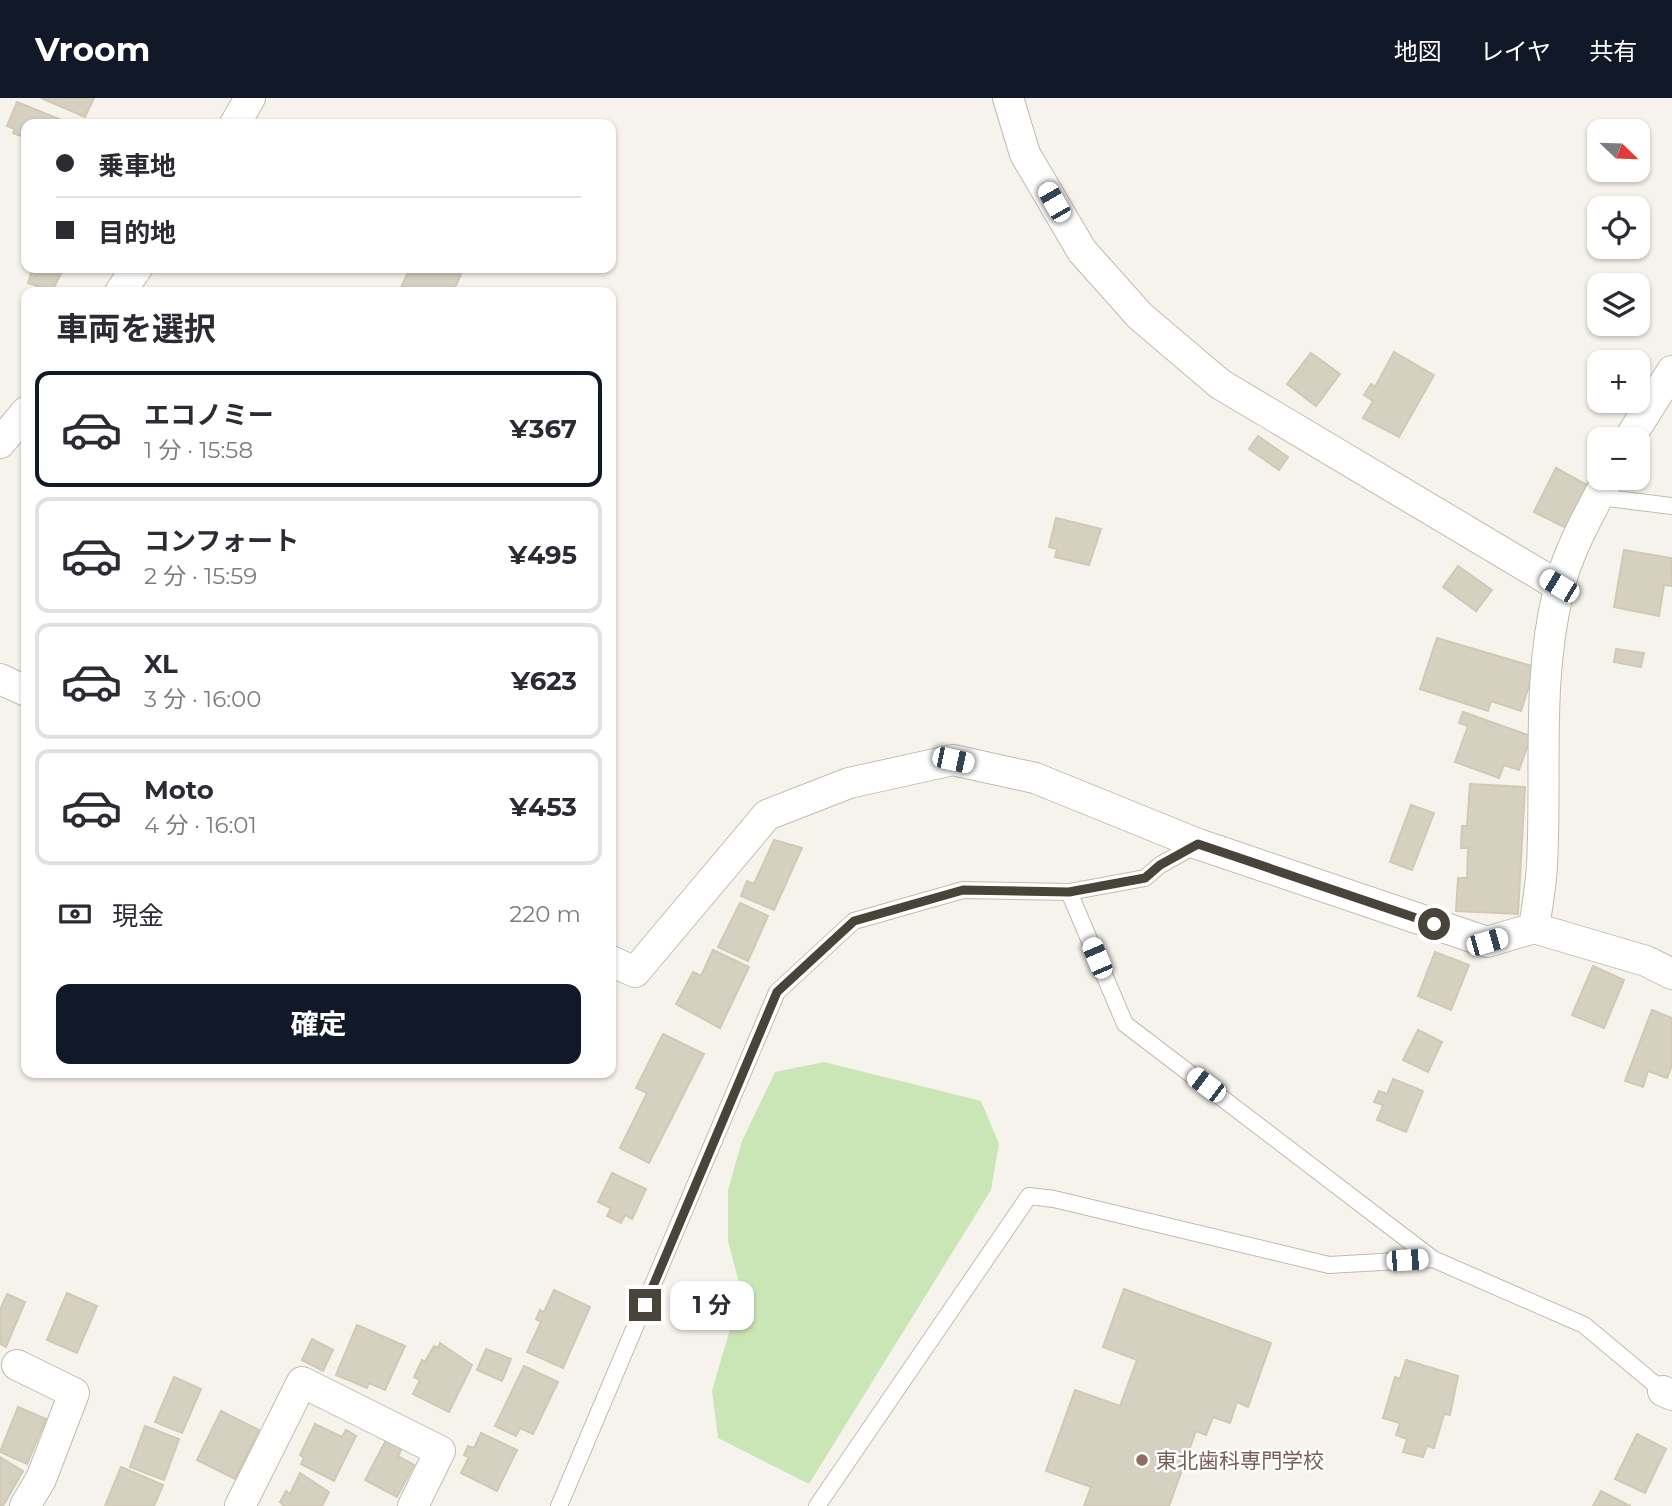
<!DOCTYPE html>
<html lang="ja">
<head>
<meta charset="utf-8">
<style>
	:root { --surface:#fff; --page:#f7f7f7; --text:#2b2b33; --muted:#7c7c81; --line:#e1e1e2; --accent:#111827 }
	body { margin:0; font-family:Montserrat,"Noto Sans JP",sans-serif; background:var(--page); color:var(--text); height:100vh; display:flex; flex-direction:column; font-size:26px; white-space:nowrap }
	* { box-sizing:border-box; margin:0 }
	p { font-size:23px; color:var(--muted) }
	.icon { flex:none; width:38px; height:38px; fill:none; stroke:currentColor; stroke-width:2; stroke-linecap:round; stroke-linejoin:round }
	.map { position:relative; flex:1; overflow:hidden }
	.sheet { position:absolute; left:21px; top:189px; width:595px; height:791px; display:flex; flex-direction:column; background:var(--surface); border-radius:14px; box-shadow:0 2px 5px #0004 }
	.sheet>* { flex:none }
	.hud { position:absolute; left:21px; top:21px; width:595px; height:154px; border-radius:14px; box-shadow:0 2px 5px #0004; display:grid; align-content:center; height:154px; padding:0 35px; background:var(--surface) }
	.needle { width:46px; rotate:113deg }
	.controls { position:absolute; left:1587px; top:21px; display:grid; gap:14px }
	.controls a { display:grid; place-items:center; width:63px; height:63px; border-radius:14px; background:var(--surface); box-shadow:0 2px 5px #0004; font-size:35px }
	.end { position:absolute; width:32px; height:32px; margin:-16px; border:9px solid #494439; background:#fff; box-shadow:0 0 0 4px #fff }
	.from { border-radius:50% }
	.bubble { position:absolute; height:49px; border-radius:14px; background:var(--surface); box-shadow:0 2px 5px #0004; font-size:23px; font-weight:700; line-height:49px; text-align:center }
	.car { position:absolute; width:21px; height:42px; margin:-21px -10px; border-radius:9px; box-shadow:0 0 5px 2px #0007; background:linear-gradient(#fff 24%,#345 0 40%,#fff 0 76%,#345 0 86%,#fff 0) }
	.hud b { display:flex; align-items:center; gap:24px; height:66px; font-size:26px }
	.hud b+b { border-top:2px solid var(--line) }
	.hud i { width:18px; height:18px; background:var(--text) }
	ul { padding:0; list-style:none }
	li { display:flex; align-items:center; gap:21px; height:116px; margin:0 14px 10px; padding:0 21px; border:4px solid var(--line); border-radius:14px }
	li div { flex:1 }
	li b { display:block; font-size:26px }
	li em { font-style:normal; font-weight:700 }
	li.on { border-color:var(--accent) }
	li>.icon { width:63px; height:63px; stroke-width:1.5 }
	h2 { padding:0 35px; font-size:32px; line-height:84px }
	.pay { display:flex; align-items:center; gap:18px; height:77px; padding:0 35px; font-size:26px }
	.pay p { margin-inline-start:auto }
	.action { display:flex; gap:14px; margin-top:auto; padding:14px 35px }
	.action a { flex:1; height:80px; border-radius:14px; background:var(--accent); color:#fff; font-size:28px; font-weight:700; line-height:80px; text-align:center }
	header { display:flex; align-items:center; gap:42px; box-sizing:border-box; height:98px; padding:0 35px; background:var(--accent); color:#fff }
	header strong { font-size:33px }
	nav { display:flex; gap:38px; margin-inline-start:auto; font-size:24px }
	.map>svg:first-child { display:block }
	.green { fill:#cbe6b6 }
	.building { fill:#d6d0c1; stroke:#d0c9b4; stroke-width:2 }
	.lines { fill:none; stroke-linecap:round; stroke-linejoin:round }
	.lane-casing { stroke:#c0bcae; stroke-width:18 }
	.street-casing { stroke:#c0bcae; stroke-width:32 }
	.lane { stroke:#fff; stroke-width:16 }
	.street { stroke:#fff; stroke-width:30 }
	.route { stroke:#494439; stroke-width:9 }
	.education-dot { fill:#8d6e63; stroke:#fff; stroke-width:2.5 }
	.labels { text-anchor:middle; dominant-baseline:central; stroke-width:5; stroke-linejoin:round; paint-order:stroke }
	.education-label { font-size:21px; fill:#785e54; stroke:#fff; text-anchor:start }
</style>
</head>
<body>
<header>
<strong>Vroom</strong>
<nav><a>地図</a><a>レイヤ</a><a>共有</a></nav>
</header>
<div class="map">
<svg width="1672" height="1408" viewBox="0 0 1672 1408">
	<rect width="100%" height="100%" fill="#f5f3eb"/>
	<path class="green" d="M824,964L981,1003L999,1046L991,1092L809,1386L718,1340L712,1293L741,1193L728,1143V1092L742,1043L775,974Z"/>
	<g class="building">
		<path d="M41,0H94L85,19Z"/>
		<path d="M17,4L69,25L68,26H26V40L13,35L15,31L7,28Z"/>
		<path d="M33,170H64L52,193L28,185Z"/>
		<path d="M410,170H453L462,174L453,194H399Z"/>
		<path d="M1394,254L1434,277L1399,339L1363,320L1373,303L1364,297L1371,286L1375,289Z"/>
		<path d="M1311,255L1340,276L1316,308L1287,286Z"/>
		<path d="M1258,338L1288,359L1279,372L1249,351Z"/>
		<path d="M1556,370L1587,387L1566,430L1534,414Z"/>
		<path d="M1056,420L1101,431L1089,467L1055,459L1057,451L1049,449Z"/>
		<path d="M1624,452L1671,460L1672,488L1664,487L1659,518L1614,509Z"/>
		<path d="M1458,468L1492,492L1476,513L1443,489Z"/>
		<path d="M1437,540L1535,569L1521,613L1491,603L1488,613L1420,591Z"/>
		<path d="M1616,551L1644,555L1641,569L1614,564Z"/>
		<path d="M1463,614L1531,638L1519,672L1504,667L1499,680L1455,664L1468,628L1459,625Z"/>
		<path d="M1470,686L1525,689L1518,816L1456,813L1458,780H1467L1468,750H1461L1462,728H1467Z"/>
		<path d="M1411,707L1434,715L1412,772L1390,764Z"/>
		<path d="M774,742L802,750L774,812L741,798L747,783L754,786Z"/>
		<path d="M740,805L768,818L748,863L718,849Z"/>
		<path d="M713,852L749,869L720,930L676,906L693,874L701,878Z"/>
		<path d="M1435,854L1469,867L1451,912L1418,898Z"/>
		<path d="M1593,868L1624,882L1604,930L1572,917Z"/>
		<path d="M1652,912L1672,920V967L1667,980L1648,973L1643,989L1625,983Z"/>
		<path d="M1418,932L1442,944L1428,974L1403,962Z"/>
		<path d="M663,936L704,956L649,1065L620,1050L647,995L636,990Z"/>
		<path d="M1393,981L1423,993L1406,1034L1377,1022L1383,1007L1374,1004L1379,993L1387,996Z"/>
		<path d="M612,1075L646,1091L632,1121L625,1117L621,1125L607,1118L611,1110L598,1104Z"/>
		<path d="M1124,1191L1271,1245L1248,1309L1237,1304L1230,1325L1213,1319L1206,1337L1196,1333L1169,1408H1084L1091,1389L1046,1373L1075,1292L1120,1308L1137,1262L1103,1249Z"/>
		<path d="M554,1192L590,1209L563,1270L527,1254L541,1224L536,1221L540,1212L544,1214Z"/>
		<path d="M67,1195L97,1208L77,1255L47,1242Z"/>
		<path d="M7,1196L25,1204L6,1249L0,1246V1212Z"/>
		<path d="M357,1227L405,1248L385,1292L369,1285L367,1290L336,1277Z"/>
		<path d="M312,1241L333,1252L323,1273L302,1262Z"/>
		<path d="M440,1245L472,1267L449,1314L413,1296L420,1282L414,1279L422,1262L425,1264L434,1248L438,1250Z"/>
		<path d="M486,1251L511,1261L502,1283L477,1272Z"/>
		<path d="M1406,1262L1458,1278L1450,1317L1444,1316L1434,1350L1427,1348L1423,1359L1403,1354L1407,1341L1396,1337L1400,1325L1383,1320L1395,1279L1400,1281Z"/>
		<path d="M524,1268L558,1284L533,1336L520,1330L516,1338L495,1328Z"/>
		<path d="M174,1279L201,1291L182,1335L155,1324Z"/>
		<path d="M18,1309L46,1321L27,1366L0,1354Z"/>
		<path d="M221,1313L259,1332L235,1381L197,1362Z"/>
		<path d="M315,1326L342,1339L346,1332L356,1338L334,1383L301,1366L304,1360L300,1357Z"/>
		<path d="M145,1328L179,1341L164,1382L130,1369Z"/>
		<path d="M481,1335L517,1352L497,1393L461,1375L469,1359L464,1357L468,1348L474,1350Z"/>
		<path d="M1637,1336L1666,1351L1645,1395L1615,1381Z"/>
		<path d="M386,1342L402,1350L398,1358L414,1367L397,1399L365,1382Z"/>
		<path d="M0,1359L23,1373L3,1408H0Z"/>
		<path d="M121,1369L163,1387L154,1408H105Z"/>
		<path d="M300,1375L329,1394L322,1408H284L280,1404L286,1393L290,1396Z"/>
		<path d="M1601,1393L1628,1407L1631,1408H1593Z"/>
	</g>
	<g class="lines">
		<g class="lane-casing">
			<g id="lane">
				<path d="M1599,399L1672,408"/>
				<path d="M1069,794L1125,926L1433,1161L1584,1227L1663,1293"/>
				<path d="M559,1408L777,894L854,823L963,792L1069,794L1145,780L1160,767L1198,746"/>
				<path d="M817,1408L1029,1098L1054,1101L1329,1167L1433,1161"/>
			</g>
		</g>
		<g class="street-casing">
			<g id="street">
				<path d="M1008,0L1025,56L1082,153L1140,218L1220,286L1559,488"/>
				<path d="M235,26L250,0"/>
				<path d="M120,194L137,170"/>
				<path d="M1629,341L1672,273"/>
				<path d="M0,345L26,314"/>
				<path d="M0,581L26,593"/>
				<path d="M1534,830C1537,809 1541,788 1542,767C1547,674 1536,582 1559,491C1568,452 1590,415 1608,380"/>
				<path d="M611,863L635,874L767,717L849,685L953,662L1035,680L1198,746L1487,844L1534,830L1646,863L1672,876"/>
				<path d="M17,1267L74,1295L41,1381L25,1408"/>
				<path d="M1663,1293L1672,1297"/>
				<path d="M240,1408L302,1284L440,1353L413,1408"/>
			</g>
		</g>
		<use href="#lane" class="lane"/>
		<use href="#street" class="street"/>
	</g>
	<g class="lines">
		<path class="route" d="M645,1207L777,894L854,823L963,792L1069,794L1145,780L1160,767L1198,746L1434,826"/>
	</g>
	<circle class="education-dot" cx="1142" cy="1362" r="7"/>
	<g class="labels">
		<g class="education-label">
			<text x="1156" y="1362">東北歯科専門学校</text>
		</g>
	</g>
</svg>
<div class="controls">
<a><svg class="needle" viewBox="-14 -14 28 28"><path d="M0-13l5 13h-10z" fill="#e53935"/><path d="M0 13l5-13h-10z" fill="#7c7c81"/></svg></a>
<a><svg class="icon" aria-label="locate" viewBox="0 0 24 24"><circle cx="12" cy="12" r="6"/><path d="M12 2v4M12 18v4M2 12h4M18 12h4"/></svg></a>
<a><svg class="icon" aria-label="layers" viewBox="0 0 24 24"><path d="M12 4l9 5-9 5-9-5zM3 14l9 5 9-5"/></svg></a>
<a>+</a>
<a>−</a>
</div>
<i class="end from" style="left:1434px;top:826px"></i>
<i class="end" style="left:645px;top:1207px"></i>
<div class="bubble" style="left:670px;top:1183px;width:84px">1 分</div>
<i class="car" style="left:1054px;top:104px;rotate:330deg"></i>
<i class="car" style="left:1559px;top:488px;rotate:301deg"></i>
<i class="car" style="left:953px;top:662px;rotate:102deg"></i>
<i class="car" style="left:1487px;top:844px;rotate:74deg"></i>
<i class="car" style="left:1097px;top:860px;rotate:337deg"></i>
<i class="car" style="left:1206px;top:987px;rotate:307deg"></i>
<i class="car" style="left:1407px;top:1162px;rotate:87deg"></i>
<div class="hud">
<b><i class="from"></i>乗車地</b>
<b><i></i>目的地</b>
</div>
<section class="sheet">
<h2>車両を選択</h2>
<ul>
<li class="on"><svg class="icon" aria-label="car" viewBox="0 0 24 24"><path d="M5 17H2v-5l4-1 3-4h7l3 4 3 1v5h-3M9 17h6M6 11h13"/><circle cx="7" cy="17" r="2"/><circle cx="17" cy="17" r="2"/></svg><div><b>エコノミー</b><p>1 分 · 15:58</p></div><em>¥367</em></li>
<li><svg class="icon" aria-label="car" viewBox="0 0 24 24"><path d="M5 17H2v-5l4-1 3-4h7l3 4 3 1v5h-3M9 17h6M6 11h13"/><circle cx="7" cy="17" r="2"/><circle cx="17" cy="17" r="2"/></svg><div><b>コンフォート</b><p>2 分 · 15:59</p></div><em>¥495</em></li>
<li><svg class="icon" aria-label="car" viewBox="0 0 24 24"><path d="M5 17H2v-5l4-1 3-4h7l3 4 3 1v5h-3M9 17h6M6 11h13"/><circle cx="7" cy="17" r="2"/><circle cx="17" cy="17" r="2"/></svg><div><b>XL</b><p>3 分 · 16:00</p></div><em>¥623</em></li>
<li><svg class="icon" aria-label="car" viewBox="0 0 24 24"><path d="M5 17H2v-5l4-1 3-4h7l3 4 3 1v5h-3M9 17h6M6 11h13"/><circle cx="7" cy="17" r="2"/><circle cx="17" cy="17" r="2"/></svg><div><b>Moto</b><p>4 分 · 16:01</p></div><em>¥453</em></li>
</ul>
<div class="pay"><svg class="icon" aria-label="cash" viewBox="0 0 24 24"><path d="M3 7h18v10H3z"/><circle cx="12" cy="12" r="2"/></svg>現金<p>220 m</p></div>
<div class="action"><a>確定</a></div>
</section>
</div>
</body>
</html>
